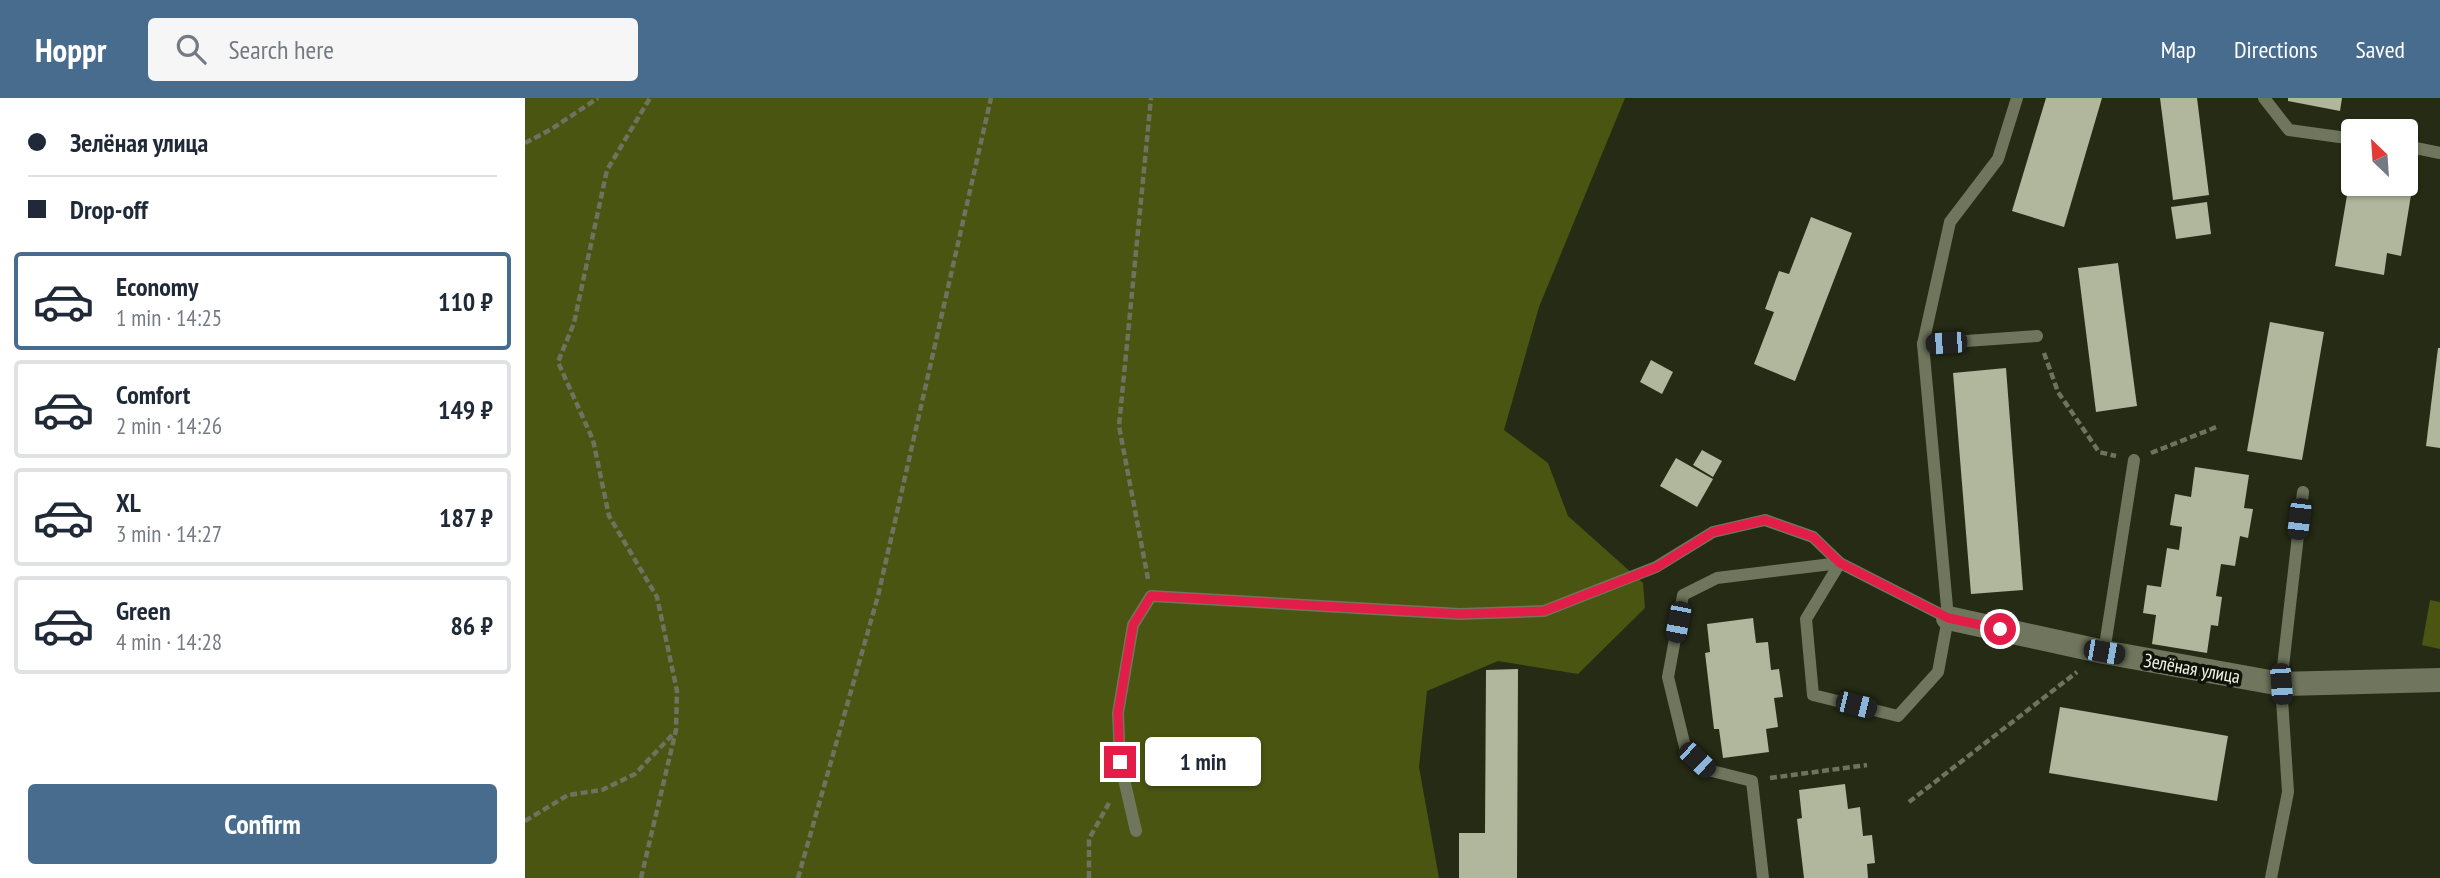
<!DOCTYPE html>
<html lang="en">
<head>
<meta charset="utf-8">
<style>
	:root { --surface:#fff; --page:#f6f6f7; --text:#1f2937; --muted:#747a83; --line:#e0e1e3; --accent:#486c8e }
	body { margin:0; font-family:"PT Sans Narrow",sans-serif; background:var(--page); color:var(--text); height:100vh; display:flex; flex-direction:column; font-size:26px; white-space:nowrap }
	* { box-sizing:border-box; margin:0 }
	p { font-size:23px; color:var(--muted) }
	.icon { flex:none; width:38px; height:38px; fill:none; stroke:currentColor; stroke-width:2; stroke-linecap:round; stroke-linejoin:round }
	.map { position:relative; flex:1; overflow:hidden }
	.sheet { display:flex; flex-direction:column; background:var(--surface); width:525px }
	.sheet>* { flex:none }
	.banner { display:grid; align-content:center; height:154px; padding:0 28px; background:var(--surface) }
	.needle { width:46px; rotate:335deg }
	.fabs { position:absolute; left:1816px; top:21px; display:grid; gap:14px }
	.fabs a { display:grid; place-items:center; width:77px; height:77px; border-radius:7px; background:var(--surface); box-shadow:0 2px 5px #0004; font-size:35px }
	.end { position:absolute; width:32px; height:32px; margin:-16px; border:9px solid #e11d48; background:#fff; box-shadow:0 0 0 4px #fff }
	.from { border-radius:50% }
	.bubble { position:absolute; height:49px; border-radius:7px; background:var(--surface); box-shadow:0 2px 5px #0004; font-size:23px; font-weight:700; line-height:49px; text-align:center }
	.car { position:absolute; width:21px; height:42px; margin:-21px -10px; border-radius:9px; box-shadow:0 0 5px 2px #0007; background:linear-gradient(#222 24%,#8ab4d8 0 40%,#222 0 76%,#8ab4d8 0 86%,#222 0) }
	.banner b { display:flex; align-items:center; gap:24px; height:66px; font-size:26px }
	.banner b+b { border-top:2px solid var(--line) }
	.banner i { width:18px; height:18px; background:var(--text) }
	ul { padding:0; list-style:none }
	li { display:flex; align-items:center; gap:21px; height:98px; margin:0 14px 10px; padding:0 14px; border:4px solid var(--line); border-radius:7px }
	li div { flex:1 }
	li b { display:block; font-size:26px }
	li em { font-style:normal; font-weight:700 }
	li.on { border-color:var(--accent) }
	li>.icon { width:63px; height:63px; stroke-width:1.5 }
	.cta { display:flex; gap:14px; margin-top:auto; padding:14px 28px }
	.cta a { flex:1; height:80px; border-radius:7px; background:var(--accent); color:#fff; font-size:28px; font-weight:700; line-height:80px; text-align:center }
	header { display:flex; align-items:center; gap:42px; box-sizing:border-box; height:98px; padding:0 35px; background:var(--accent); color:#fff }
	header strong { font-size:33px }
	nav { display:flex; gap:38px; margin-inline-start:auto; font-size:24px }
	.search { width:490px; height:63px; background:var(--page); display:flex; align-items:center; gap:18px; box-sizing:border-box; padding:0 24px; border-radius:7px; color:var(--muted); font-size:26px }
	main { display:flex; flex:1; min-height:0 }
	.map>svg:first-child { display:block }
	.green { fill:#495511 }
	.building { fill:#b0b79d }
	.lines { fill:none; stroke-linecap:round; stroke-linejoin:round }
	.path { stroke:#6e725f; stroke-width:4.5; stroke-dasharray:7 3.5; stroke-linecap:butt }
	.lane { stroke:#70765d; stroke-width:12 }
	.street { stroke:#70765d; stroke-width:24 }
	.route { stroke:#e11d48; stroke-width:9 }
	.labels { text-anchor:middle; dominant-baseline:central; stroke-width:7; stroke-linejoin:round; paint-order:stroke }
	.street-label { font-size:19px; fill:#f2f6e8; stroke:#101209 }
</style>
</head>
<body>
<header>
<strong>Hoppr</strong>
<div class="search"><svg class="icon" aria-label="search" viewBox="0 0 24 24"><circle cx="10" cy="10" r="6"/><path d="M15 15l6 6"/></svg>Search here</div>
<nav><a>Map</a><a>Directions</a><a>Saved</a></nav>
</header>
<main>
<section class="sheet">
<div class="banner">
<b><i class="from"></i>Зелёная улица</b>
<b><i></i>Drop-off</b>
</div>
<ul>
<li class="on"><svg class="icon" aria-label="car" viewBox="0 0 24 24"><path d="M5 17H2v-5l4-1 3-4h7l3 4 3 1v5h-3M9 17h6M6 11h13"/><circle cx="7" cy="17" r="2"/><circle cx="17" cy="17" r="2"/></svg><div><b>Economy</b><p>1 min · 14:25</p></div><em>110 ₽</em></li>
<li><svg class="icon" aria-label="car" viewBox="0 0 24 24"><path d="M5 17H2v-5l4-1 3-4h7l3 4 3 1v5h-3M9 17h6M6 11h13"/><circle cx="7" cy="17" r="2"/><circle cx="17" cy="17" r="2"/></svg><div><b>Comfort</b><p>2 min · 14:26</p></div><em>149 ₽</em></li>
<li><svg class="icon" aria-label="car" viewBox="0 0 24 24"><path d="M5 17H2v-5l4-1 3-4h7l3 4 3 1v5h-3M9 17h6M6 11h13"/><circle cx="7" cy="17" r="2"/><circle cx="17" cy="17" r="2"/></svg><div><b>XL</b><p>3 min · 14:27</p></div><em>187 ₽</em></li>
<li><svg class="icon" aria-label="car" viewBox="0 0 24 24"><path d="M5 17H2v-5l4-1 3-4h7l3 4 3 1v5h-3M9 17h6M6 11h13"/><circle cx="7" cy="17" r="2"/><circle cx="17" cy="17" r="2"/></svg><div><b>Green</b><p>4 min · 14:28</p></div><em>86 ₽</em></li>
</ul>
<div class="cta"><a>Confirm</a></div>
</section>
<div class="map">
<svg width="1915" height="780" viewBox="0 0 1915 780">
	<rect width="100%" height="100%" fill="#262b15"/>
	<g class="green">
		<path d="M0,0H1100L1014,209L979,332L1023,365L1043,418L1118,485L1120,510L1053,576L973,563L902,593L894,669L914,780H0Z"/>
		<path d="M1905,502L1915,504V551L1897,547Z"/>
	</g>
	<g class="building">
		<path d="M1521,0H1577L1539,129L1487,113Z"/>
		<path d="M1635,0H1672L1684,97L1648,102Z"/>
		<path d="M1763,0H1817L1815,13L1763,3Z"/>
		<path d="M1827,68L1829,86H1874V89L1887,91L1876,158L1862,155L1859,177L1810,168Z"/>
		<path d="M1682,104L1686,136L1651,141L1646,109Z"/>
		<path d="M1286,119L1327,135L1270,283L1229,266L1249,214L1240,211L1254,173L1264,176Z"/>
		<path d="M1593,165L1612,308L1571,314L1553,170Z"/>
		<path d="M1745,224L1799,234L1777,362L1722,353Z"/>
		<path d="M1913,250H1915V350L1901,348Z"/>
		<path d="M1126,262L1148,274L1137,296L1115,284Z"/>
		<path d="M1481,270L1498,492L1446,496L1428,275Z"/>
		<path d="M1177,352L1197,363L1188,379L1168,367Z"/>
		<path d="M1151,360L1188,381L1172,409L1135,388Z"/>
		<path d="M1670,369L1724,377L1719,410L1728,411L1723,440L1715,438L1710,468L1696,466L1691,498L1697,499L1693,528L1686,527L1682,555L1627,546L1631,517L1618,515L1622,487L1636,489L1642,450L1654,452L1657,429L1645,427L1650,396L1666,399Z"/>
		<path d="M1228,520L1231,545L1243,544L1246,572L1254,571L1258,599L1249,600L1253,629L1241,631L1244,654L1198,660L1194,631H1189L1180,555L1185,554L1182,526Z"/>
		<path d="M993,571L992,780H934V735H960L961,572Z"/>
		<path d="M1535,609L1703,638L1692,703L1524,675Z"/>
		<path d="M1320,686L1323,711L1335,709L1338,738L1347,737L1350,765L1342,766L1343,780H1279L1272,721L1277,720L1274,692Z"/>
	</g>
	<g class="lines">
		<g class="path">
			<path d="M0,45L25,32L73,0"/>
			<path d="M1519,255L1533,294L1574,354L1591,358"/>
			<path d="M1626,355L1694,328"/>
			<path d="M623,481L594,328L626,0"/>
			<path d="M1245,680L1342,667"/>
			<path d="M1384,704L1552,574"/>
			<path d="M0,723L43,697L77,692L110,676L151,633"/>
			<path d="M116,780L151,632L152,593L132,499L84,418L68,342L33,264L49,225L82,72L125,0"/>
			<path d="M273,780L353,498L466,0"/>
			<path d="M564,780V741L584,705"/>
		</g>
		<g class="lane">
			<path d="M1739,0L1764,32L1829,41"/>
			<path d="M1881,48L1915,55"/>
			<path d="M1398,246L1512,238"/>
			<path d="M1579,554L1609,362"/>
			<path d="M611,733L595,664L593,615L608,527L626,498L935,516L1019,513L1131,469L1188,434L1240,422L1288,439L1315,465L1281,521L1288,597L1373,618L1413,574L1423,520L1398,246L1425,124L1473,61L1492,0"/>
			<path d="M1238,780L1227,683L1183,672L1161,653L1143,579L1158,497L1192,480L1315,465L1423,520"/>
			<path d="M1746,780L1763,694L1756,586L1778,394"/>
		</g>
		<path class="street" d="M1423,520L1579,554L1756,586L1915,582"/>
	</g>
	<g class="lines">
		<path class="route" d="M595,664L593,615L608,527L626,498L935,516L1019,513L1132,469L1188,434L1240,422L1288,439L1315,465L1423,520L1475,531"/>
	</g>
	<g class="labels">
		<g class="street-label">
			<text transform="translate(1667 570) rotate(10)">Зелёная улица</text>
		</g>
	</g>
</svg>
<div class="fabs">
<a><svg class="needle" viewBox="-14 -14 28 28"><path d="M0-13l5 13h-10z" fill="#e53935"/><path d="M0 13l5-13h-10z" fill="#747a83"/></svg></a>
</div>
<i class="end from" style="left:1475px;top:531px"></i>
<i class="end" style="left:595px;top:664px"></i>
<div class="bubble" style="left:620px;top:639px;width:116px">1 min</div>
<i class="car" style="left:1421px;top:245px;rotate:266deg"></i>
<i class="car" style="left:1774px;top:421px;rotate:187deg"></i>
<i class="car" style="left:1153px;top:524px;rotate:191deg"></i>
<i class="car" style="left:1579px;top:554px;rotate:100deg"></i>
<i class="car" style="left:1756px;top:586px;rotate:176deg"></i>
<i class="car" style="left:1331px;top:607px;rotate:104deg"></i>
<i class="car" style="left:1172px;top:662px;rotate:133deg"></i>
</div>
</main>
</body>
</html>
